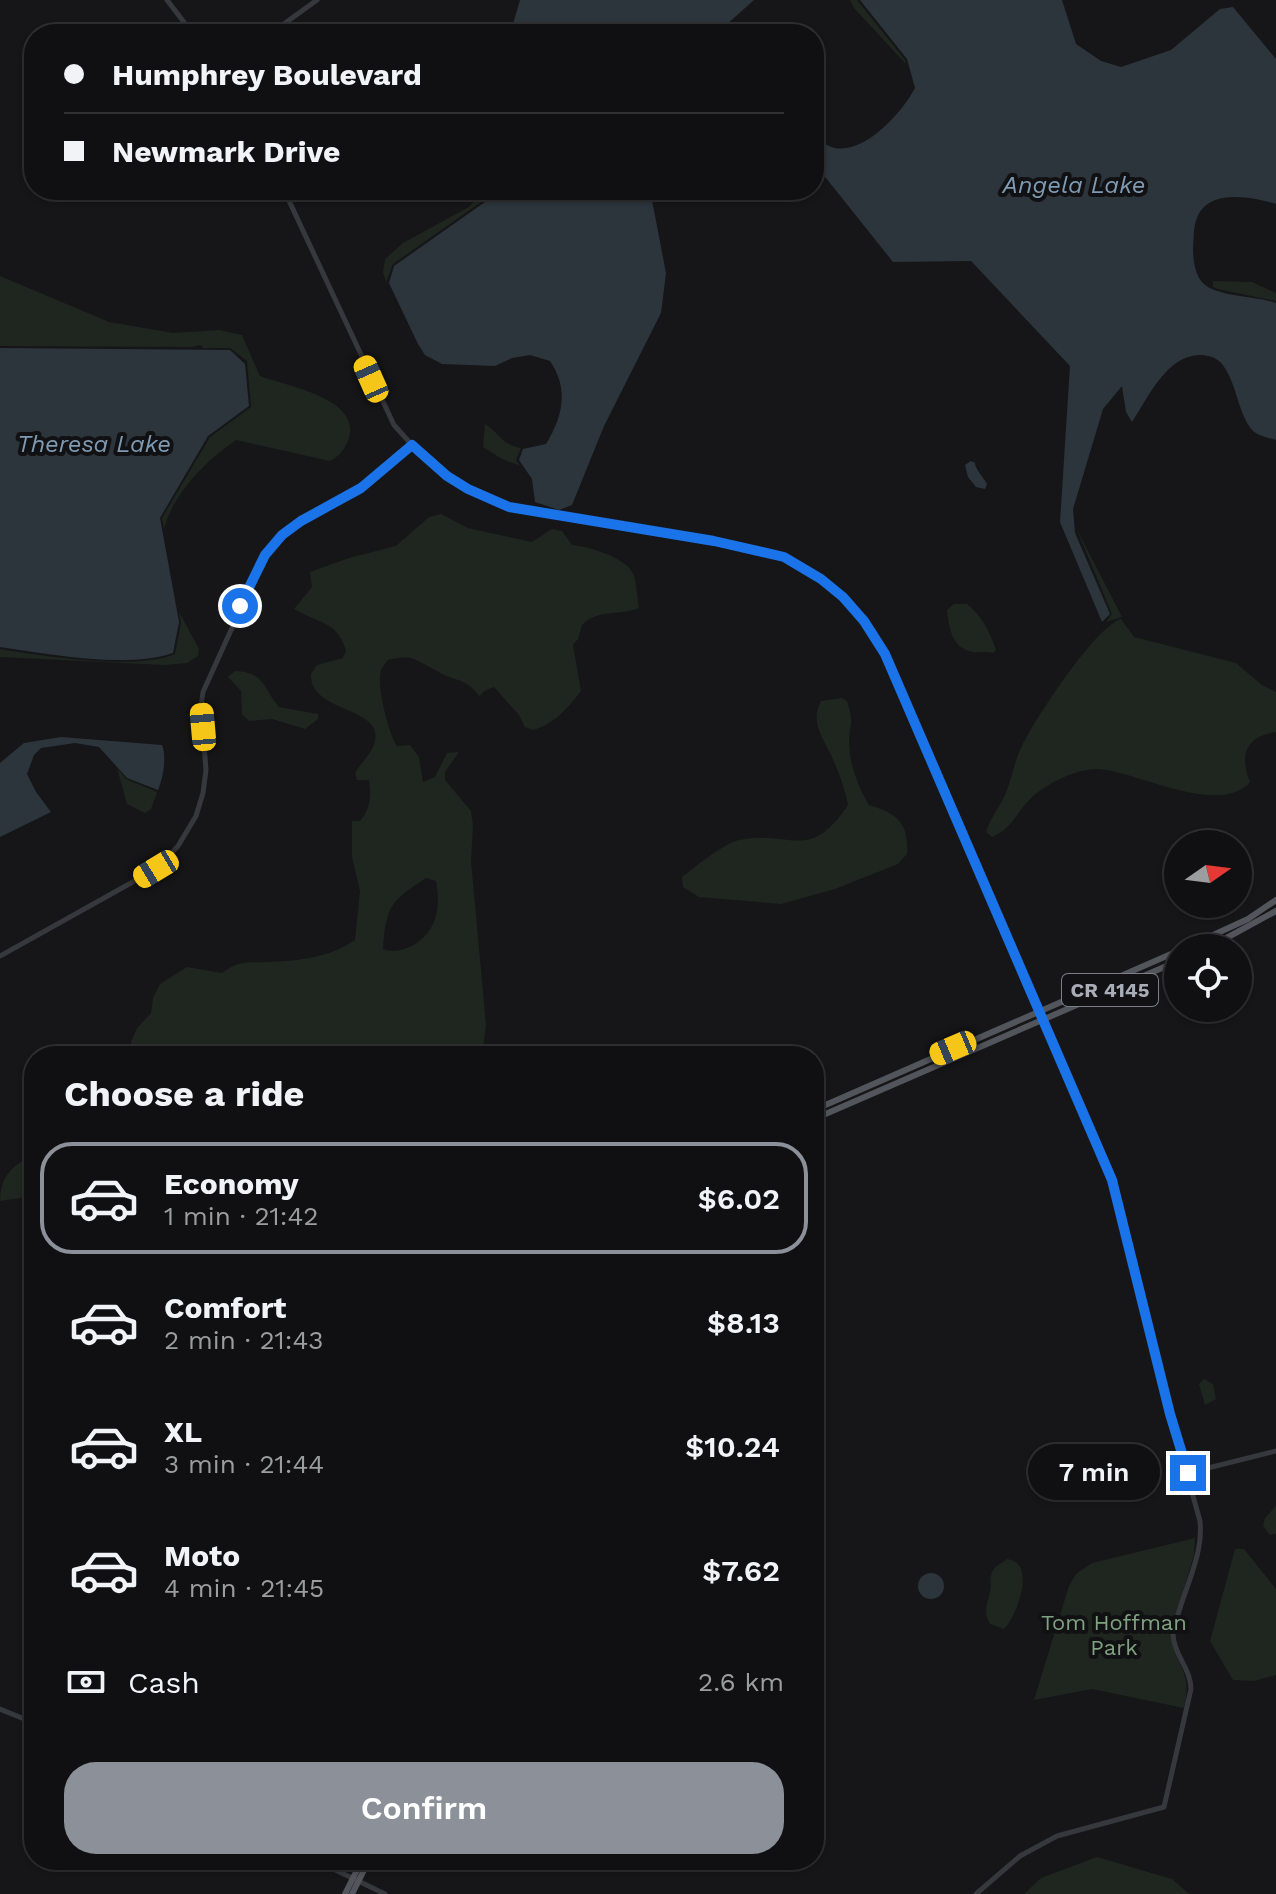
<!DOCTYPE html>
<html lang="en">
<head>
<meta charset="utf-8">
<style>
	:root { --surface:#101012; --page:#1e1e20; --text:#f1f3f6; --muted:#9c9d9f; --line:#303032; --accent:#8c9099 }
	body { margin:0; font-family:"Work Sans",sans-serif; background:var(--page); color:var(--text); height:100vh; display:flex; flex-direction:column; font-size:30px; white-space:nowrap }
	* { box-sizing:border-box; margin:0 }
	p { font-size:26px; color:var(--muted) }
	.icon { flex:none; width:44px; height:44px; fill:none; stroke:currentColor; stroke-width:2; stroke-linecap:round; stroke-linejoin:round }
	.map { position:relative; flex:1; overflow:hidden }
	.side { position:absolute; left:24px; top:1046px; width:800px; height:824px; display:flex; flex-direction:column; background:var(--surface); border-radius:32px; box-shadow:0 2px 6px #0004,0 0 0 2px var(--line) }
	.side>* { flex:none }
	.hud { position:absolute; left:24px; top:24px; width:800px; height:176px; border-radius:32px; box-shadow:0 2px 6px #0004,0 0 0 2px var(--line); display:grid; align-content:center; height:176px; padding:0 40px; background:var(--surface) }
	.needle { width:52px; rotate:76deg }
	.tools { position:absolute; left:1164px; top:830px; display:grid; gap:16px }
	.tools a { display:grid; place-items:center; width:88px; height:88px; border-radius:50%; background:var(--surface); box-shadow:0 2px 6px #0004,0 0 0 2px var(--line); font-size:40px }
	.end { position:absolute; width:36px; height:36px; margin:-18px; border:10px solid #1a73e8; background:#fff; box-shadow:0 0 0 4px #fff }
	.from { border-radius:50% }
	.bubble { position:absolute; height:56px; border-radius:28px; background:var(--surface); box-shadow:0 2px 6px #0004,0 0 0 2px var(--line); font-size:26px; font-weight:600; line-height:56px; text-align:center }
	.car { position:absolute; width:24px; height:48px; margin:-24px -12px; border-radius:10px; box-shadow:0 0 6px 2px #0007; background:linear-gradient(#f5c518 24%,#345 0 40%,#f5c518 0 76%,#345 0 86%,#f5c518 0) }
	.hud b { display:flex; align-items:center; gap:28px; height:76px; font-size:30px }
	.hud b+b { border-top:2px solid var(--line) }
	.hud i { width:20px; height:20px; background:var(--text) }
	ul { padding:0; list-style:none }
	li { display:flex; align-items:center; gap:24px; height:112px; margin:0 16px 12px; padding:0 24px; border:4px solid transparent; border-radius:32px }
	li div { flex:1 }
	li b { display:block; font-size:30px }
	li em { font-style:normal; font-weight:600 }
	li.active { border-color:var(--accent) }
	li>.icon { width:72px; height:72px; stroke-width:1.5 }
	h2 { padding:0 40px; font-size:36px; line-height:96px }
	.pay { display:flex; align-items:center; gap:20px; height:88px; padding:0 40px; font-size:30px }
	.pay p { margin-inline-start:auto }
	.primary-button { display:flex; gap:16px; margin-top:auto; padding:16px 40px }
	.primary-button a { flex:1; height:92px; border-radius:32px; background:var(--accent); color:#fff; font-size:32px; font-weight:600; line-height:92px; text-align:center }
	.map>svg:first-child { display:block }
	.green { fill:#1e261f; fill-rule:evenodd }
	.water { fill:#2c353c }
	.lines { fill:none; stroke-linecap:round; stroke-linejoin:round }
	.minor { stroke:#37383d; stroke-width:5 }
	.major { stroke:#53555c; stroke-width:6 }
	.route { stroke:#1a73e8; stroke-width:10 }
	.labels { text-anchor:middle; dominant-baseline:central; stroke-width:8; stroke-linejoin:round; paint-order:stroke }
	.shield { fill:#111113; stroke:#7b7e86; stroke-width:2 }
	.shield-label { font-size:20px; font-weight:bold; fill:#a8adb8 }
	.park-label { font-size:22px; fill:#7fa381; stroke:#111113 }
	.water-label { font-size:24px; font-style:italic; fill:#7f9bb3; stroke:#111113 }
</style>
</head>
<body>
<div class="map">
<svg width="1276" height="1894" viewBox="0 0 1276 1894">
	<rect width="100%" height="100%" fill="#161618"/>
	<g class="green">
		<path d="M850,0H857L905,60L906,64L854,8Z"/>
		<path d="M485,190H498L393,264L386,282L383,272L385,259L403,243L469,207Z"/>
		<path d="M0,276L109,322L173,333L219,330L242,335L260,376C286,386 361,398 349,438C345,449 340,456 330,461L236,440C207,460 173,493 164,529L162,518L210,437L251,407L247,361L230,348H203L201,345L192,347L0,346Z"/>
		<path d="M1213,281L1252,282L1276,293V301L1218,289L1213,287Z"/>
		<path d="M485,424C500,433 500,444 521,448L516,460L520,466L502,459L483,447Z"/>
		<path d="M441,514L468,528L532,542L552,529L562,531L572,545C588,546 629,558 634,576C637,586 637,598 639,608C620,616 597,609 582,625L578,639L573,645L581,691C568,708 554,724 533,730L525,727L519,715L494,687L486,690L479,696C466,679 460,682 442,674C433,669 423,663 414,659C405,656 397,658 388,660C387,661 381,669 381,670C376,686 389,734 397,746L410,745L419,757L423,782L435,777L447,753L459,752L445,772V780L471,811L473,826L471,861L486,1025L482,1056H314L300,1051L290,1056H132L131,1042L137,1028L151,1013L153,998L160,984L187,967L222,973C239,959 250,963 270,962C298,961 331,957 355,940L360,891L352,857V821H360C370,809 372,796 369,780H357L355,773C360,764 369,756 373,747C391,705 309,715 311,674L317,665L343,658L346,650C336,620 319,624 294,609L312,587L310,572L349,558L396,546L429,517ZM426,878L436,881C439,894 439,913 432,926C424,942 401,956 383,949C386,907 390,901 426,878Z"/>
		<path d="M1077,530L1122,617L1106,622L1112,614Z"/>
		<path d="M954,604H967C982,616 990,632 996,650L993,653C986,651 980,653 973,652C951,648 949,627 947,610Z"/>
		<path d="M179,612L199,649L198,656L187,663L165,665L0,657V649C44,656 135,671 175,654L181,623Z"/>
		<path d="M1121,619L1134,637L1236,663L1262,685L1276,692V732C1246,736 1239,755 1250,782C1219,818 1135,770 1097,769C1076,769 1045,784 1030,799C1016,813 1012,829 992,837L986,832C990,819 997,811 1003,799C1012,782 1013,763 1022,746C1035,719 1094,628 1121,619Z"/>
		<path d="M235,671C265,672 263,688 279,707L318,714V719L305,729L272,719L249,721L242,714L241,691L228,677Z"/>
		<path d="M842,698L847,701C855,725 849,724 849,744C850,765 858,787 869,805C897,813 909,823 907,854L898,864L835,889L781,904L699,897L683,887L682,877C695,867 724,843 739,840C793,829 808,864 848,805C845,789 838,770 831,755C822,736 810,722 821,701Z"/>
		<path d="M117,768L126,779L157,792L151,809L145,813L127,804Z"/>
		<path d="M34,1155V1193L21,1198L0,1201C0,1176 13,1165 34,1155Z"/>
		<path d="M1204,1379L1213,1384L1216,1399L1205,1405L1199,1384Z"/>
		<path d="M1276,1506V1534L1270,1535L1263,1526L1265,1518Z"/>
		<path d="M1195,1538L1194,1555L1171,1632C1173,1667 1194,1668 1184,1708L1092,1689L1034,1700L1069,1586L1076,1574L1092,1563Z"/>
		<path d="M1235,1549H1244L1276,1589V1675L1254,1681L1233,1680L1210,1641Z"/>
		<path d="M1007,1559C1037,1562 1017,1617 1004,1629L990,1624C983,1612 987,1605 990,1592C992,1586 989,1579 992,1572C995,1566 1002,1563 1007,1559Z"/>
		<path d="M1097,1857L1172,1879L1189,1894H1024L1041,1878Z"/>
	</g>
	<g class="water">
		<path d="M520,0H754L716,34H510Z"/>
		<path d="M860,0H1062L1076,44L1101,61L1121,67L1171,50L1220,9L1233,7L1276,59V204C1253,197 1208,188 1197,218C1193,227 1194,239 1193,249C1193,260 1195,276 1204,284C1218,297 1257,296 1276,303V440C1266,437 1255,436 1249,426C1237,407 1236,382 1222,364C1216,357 1208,355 1199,355C1166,356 1148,398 1132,422L1126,412L1122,386L1103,409L1073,509L1075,533L1110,614L1102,622L1060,522L1070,366L971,261L893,262L822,173H814V134C819,138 823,144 829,146C860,160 902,113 915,88L907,59Z"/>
		<path d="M502,190H650L666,273L661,313L604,426L572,505L559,510L535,502L532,479L519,460L523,449L546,444C563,416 569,389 550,361L530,355L512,358L495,366L442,364L425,355L418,344L389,283L394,266Z"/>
		<path d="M0,348L230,350L245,364L249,406L208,436L160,518L179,622L173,653C127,669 49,654 0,647Z"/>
		<path d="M971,461L975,463C975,469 984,478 987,484L985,489L976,487L968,477L965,465Z"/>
		<path d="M61,737L162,745C167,757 163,778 158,790L127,778L99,747L75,743L41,748L34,755L27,774L36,792L51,812L0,837V763L24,743Z"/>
		<circle cx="931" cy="1586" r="13"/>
	</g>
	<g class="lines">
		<g class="minor">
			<path d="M167,0L193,34"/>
			<path d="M270,34L317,0"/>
			<path d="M284,190L394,425L412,445L447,476L468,489L509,507L742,546L784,557L800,565L843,597L864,621L885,654L902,692L1105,1162L1116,1195L1170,1414L1200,1521C1204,1560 1179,1597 1173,1635C1174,1655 1191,1669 1191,1689L1164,1807L1057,1836L1020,1856L976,1894"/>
			<path d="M0,956L156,869L178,846L196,816L203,793L206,770L201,706L203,692L265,555L282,535L301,521L361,488L412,445"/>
			<path d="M1188,1473L1276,1451"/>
			<path d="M0,1709L34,1723"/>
			<path d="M315,1860L385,1894"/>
		</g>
		<g class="major">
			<path d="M1185,948L1248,919L1276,900"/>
			<path d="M1208,948L1276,911"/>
			<path d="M814,1110L1178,951"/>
			<path d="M814,1119L1178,961"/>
			<path d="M345,1894L362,1860"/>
			<path d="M352,1894L369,1860"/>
		</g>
	</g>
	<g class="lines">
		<path class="route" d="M240,606L265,555L282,535L301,521L361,488L412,445L447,476L468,489L509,507L714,541L784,557L821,579L843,597L864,621L885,654L1112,1180L1170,1414L1188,1473"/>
	</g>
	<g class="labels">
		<rect class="shield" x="1062" y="974" width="96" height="32" rx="6"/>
		<g class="shield-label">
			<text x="1110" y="990">CR 4145</text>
		</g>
		<g class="park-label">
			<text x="1114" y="1622">Tom Hoffman<tspan x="1114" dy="25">Park</tspan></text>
		</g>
		<g class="water-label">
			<text x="1074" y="185">Angela Lake</text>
			<text x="94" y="444">Theresa Lake</text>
		</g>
	</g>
</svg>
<div class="tools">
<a><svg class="needle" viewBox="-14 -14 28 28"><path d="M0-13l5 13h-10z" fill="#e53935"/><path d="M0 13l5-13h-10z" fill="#9c9d9f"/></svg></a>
<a><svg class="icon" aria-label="locate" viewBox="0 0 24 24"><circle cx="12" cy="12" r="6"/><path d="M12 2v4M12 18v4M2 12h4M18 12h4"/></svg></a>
</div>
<i class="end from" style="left:240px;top:606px"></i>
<i class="end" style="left:1188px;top:1473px"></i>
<div class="bubble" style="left:1028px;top:1444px;width:132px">7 min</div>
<i class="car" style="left:371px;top:379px;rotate:336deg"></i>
<i class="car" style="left:203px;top:727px;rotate:355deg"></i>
<i class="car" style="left:156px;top:869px;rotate:239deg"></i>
<i class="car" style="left:953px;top:1048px;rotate:247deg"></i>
<div class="hud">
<b><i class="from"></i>Humphrey Boulevard</b>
<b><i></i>Newmark Drive</b>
</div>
<section class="side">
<h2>Choose a ride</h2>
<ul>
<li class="active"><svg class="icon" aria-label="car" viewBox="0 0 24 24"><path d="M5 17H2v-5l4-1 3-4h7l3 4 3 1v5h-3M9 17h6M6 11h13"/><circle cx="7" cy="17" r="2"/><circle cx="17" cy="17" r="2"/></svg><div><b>Economy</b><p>1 min · 21:42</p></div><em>$6.02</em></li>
<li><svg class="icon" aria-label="car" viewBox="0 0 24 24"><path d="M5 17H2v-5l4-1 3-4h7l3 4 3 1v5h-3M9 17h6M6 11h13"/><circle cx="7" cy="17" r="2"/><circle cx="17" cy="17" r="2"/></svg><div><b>Comfort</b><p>2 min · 21:43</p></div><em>$8.13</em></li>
<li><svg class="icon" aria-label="car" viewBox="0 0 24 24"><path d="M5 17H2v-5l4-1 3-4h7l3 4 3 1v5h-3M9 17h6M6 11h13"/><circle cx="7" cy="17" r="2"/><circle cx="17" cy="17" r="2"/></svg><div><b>XL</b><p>3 min · 21:44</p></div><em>$10.24</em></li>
<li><svg class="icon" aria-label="car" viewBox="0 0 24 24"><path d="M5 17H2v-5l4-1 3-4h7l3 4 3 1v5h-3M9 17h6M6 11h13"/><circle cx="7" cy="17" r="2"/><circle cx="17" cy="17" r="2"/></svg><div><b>Moto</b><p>4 min · 21:45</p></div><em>$7.62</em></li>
</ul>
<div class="pay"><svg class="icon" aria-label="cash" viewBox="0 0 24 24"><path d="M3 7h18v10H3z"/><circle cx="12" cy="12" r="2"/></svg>Cash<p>2.6 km</p></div>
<div class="primary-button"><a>Confirm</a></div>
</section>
</div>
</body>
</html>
